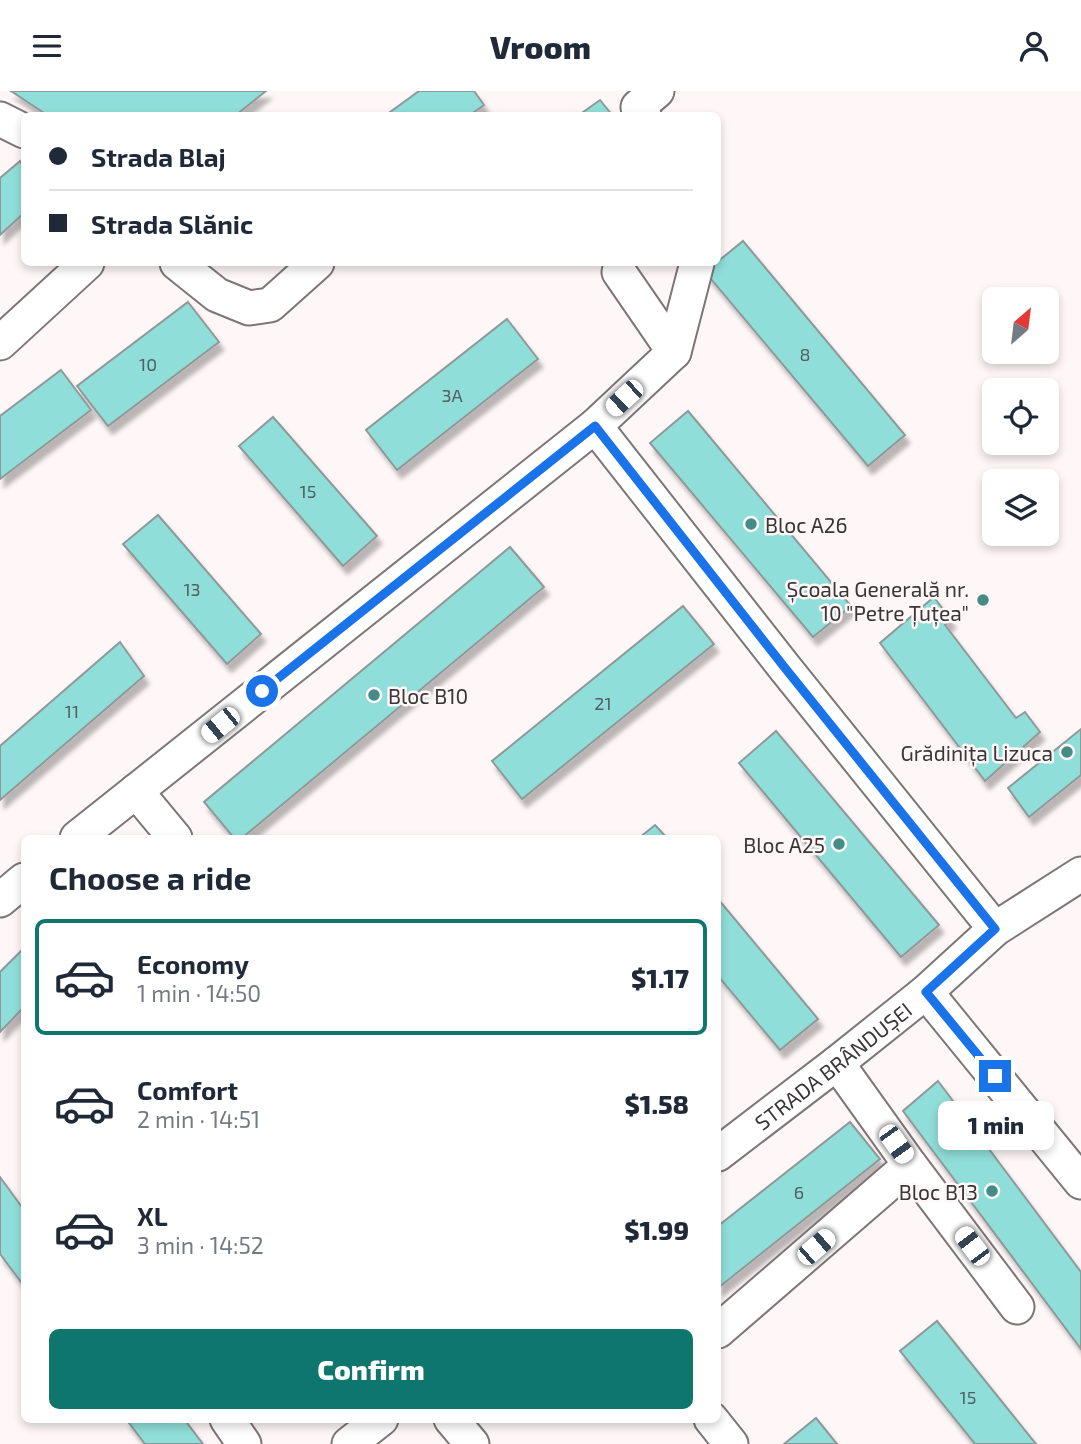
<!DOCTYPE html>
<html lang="en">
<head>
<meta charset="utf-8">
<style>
	:root { --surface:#fff; --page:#f6f6f7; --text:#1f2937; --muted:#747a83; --line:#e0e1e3; --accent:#0f766e }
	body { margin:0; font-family:"Exo 2",sans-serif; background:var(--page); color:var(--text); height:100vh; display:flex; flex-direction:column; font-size:26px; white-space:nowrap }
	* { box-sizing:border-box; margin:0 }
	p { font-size:23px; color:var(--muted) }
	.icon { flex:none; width:38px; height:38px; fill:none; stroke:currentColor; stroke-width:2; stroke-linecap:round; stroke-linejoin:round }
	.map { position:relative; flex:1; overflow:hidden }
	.drawer { position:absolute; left:21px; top:744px; width:700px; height:588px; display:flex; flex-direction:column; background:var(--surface); border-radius:10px; box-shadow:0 4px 10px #0003 }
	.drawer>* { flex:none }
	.hud { position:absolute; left:21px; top:21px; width:700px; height:154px; border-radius:10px; box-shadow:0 4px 10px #0003; display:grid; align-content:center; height:154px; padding:0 28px; background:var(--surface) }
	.needle { width:46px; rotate:28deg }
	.buttons { position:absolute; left:982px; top:196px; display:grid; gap:14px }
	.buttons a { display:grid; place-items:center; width:77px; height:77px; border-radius:10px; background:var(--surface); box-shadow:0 4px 10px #0003; font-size:35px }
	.end { position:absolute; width:32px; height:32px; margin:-16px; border:9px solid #1a73e8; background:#fff; box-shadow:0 0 0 4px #fff }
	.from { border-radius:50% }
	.bubble { position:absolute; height:49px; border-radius:10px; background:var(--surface); box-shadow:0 4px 10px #0003; font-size:23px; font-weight:800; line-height:49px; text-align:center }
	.car { position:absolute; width:21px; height:42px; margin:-21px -10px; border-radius:9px; box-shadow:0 0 5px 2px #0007; background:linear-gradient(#fff 24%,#345 0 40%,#fff 0 76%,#345 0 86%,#fff 0) }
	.hud b { display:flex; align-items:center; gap:24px; height:66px; font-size:26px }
	.hud b+b { border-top:2px solid var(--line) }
	.hud i { width:18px; height:18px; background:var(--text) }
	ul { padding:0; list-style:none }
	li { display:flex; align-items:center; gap:21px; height:116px; margin:0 14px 10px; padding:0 14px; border:4px solid transparent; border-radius:10px }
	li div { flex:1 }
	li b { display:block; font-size:26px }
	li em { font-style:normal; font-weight:800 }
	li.current { border-color:var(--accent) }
	li>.icon { width:63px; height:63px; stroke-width:1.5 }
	h2 { padding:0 28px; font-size:32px; line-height:84px }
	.primary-button { display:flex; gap:14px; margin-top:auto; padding:14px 28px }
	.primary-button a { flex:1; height:80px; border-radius:10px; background:var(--accent); color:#fff; font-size:28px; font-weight:800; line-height:80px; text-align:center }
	header { display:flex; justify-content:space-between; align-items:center; height:91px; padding:0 28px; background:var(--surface); font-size:32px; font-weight:800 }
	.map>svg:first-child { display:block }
	.building { fill:#90ded9; stroke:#8f9998; stroke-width:2; filter:url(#shadow) }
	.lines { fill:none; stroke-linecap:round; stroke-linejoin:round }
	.minor-casing { stroke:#7e7576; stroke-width:37 }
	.minor { stroke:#fff; stroke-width:33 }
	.route { stroke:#1a73e8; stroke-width:9 }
	.poi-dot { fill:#458c88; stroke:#fef6f7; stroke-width:2.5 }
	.labels { text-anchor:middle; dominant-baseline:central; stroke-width:5; stroke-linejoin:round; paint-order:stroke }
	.number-label { font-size:18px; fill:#50605f }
	.poi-label { font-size:21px; fill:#3a3636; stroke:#fef6f7; text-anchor:end }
	.street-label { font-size:21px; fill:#3a3636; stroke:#fef6f7 }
</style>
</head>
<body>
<header><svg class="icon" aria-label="menu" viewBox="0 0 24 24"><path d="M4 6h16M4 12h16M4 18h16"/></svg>Vroom<svg class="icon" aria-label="person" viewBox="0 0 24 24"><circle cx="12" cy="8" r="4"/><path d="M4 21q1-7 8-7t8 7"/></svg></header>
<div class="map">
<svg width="1081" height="1353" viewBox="0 0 1081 1353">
	<defs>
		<filter id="shadow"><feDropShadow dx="4.5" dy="8" stdDeviation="2" flood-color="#0004"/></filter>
	</defs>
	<rect width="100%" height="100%" fill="#fef6f7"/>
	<g class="building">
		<path d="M11,0H266L236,24H47Z"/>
		<path d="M419,0H474L484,14L470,24H386Z"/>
		<path d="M600,9L612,24H579Z"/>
		<path d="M20,70L24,77V122L0,144V87Z"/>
		<path d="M743,150L905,344L868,375L705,181Z"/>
		<path d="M188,211L219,251L108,335L77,295Z"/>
		<path d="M507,228L538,268L397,379L366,339Z"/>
		<path d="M61,279L91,319L0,388V325Z"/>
		<path d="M688,320L851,515L813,546L650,352Z"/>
		<path d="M273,326L377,445L343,475L239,355Z"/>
		<path d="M158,424L261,543L227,573L123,453Z"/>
		<path d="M510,456L544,496L242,747H234L204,711Z"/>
		<path d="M934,506L951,529L945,534L1016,627L1025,621L1040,641L985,690L880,552Z"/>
		<path d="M683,515L714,553L522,708L492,670Z"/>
		<path d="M120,551L144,585L0,709V655Z"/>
		<path d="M1081,638V684L1029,726L1008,697Z"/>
		<path d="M776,640L939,834L901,866L739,672Z"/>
		<path d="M655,734L667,747H639Z"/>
		<path d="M718,808L818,928L780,959L718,885Z"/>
		<path d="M24,857V916L0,941V881Z"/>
		<path d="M938,990L1081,1181V1258L903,1020Z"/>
		<path d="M850,1031L880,1068L718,1197V1135Z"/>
		<path d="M0,1086L24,1119V1195L0,1163Z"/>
		<path d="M937,1230L1036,1353H975L900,1260Z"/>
		<path d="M816,1327L837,1353H784Z"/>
		<path d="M126,1328H184L203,1353H145Z"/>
	</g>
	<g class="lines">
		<g class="minor-casing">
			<g id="minor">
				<path d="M644,24L638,16L657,0"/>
				<path d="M0,28L24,40"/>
				<path d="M177,172L217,204L249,217L270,214L317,172"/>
				<path d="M0,252L87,172"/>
				<path d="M674,261L697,172"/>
				<path d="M595,335L785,577L995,838"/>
				<path d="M136,700L175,747"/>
				<path d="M77,747L595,335L674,261L619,181"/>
				<path d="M0,809L24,789"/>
				<path d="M926,901L1081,1091"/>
				<path d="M837,972L910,1074L1017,1216"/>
				<path id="s1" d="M718,1063L837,972L926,901L995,838L1081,783"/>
				<path d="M718,1240L910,1074"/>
				<path d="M227,1328L244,1353"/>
				<path d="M451,1328L472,1353"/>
				<path d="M711,1328L731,1353"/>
				<path d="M349,1353L381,1328"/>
			</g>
		</g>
		<use href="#minor" class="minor"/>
	</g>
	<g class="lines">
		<path class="route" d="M262,600L595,335L785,577L995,838L926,901L995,985"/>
	</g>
	<g class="poi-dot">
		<circle cx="751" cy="433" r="7"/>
		<circle cx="983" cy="509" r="7"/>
		<circle cx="374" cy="604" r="7"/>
		<circle cx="1067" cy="661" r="7"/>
		<circle cx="839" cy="753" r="7"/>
		<circle cx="992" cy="1100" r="7"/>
	</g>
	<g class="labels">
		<g class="number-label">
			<text x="805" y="263">8</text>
			<text x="148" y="273">10</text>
			<text x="452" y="304">3A</text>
			<text x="308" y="400">15</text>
			<text x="192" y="498">13</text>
			<text x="603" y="612">21</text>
			<text x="72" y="620">11</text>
			<text x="799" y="1101">6</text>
			<text x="968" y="1306">15</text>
		</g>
		<g class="poi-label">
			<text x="765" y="433" text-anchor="start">Bloc A26</text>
			<text x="969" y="497">Școala Generală nr.<tspan x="969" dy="24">10 "Petre Țuțea"</tspan></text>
			<text x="388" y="604" text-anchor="start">Bloc B10</text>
			<text x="1053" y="661">Grădinița Lizuca</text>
			<text x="825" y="753">Bloc A25</text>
			<text x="978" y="1100">Bloc B13</text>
		</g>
		<g class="street-label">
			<text stroke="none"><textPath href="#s1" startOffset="145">STRADA BRÂNDUȘEI</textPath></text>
		</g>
	</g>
</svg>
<div class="buttons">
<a><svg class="needle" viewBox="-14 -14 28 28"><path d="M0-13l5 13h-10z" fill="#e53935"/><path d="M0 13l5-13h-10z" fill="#747a83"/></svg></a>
<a><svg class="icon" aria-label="locate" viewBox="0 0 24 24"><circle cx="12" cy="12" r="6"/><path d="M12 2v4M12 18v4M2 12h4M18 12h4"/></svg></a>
<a><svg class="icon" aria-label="layers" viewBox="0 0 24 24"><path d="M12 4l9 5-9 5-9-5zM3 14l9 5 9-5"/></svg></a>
</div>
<i class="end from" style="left:262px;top:600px"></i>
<i class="end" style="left:995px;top:985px"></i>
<div class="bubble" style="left:938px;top:1010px;width:116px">1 min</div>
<i class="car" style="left:624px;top:307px;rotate:227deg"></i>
<i class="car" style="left:220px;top:634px;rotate:231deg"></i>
<i class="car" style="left:896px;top:1053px;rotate:144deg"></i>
<i class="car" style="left:972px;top:1155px;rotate:323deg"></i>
<i class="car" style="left:816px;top:1156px;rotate:49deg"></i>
<div class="hud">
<b><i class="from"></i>Strada Blaj</b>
<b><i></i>Strada Slănic</b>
</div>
<section class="drawer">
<h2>Choose a ride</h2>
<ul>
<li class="current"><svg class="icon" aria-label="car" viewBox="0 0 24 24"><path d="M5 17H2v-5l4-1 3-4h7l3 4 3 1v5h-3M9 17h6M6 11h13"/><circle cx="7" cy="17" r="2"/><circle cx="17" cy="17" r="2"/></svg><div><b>Economy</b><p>1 min · 14:50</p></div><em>$1.17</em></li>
<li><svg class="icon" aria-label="car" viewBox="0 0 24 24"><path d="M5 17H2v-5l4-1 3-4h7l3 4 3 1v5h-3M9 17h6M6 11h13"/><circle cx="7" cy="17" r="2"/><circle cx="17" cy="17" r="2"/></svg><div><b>Comfort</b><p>2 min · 14:51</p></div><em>$1.58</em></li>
<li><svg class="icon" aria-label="car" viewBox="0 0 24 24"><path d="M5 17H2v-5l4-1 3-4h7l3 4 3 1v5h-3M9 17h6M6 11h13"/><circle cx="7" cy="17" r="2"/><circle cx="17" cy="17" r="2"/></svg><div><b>XL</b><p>3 min · 14:52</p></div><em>$1.99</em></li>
</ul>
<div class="primary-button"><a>Confirm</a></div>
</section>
</div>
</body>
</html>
